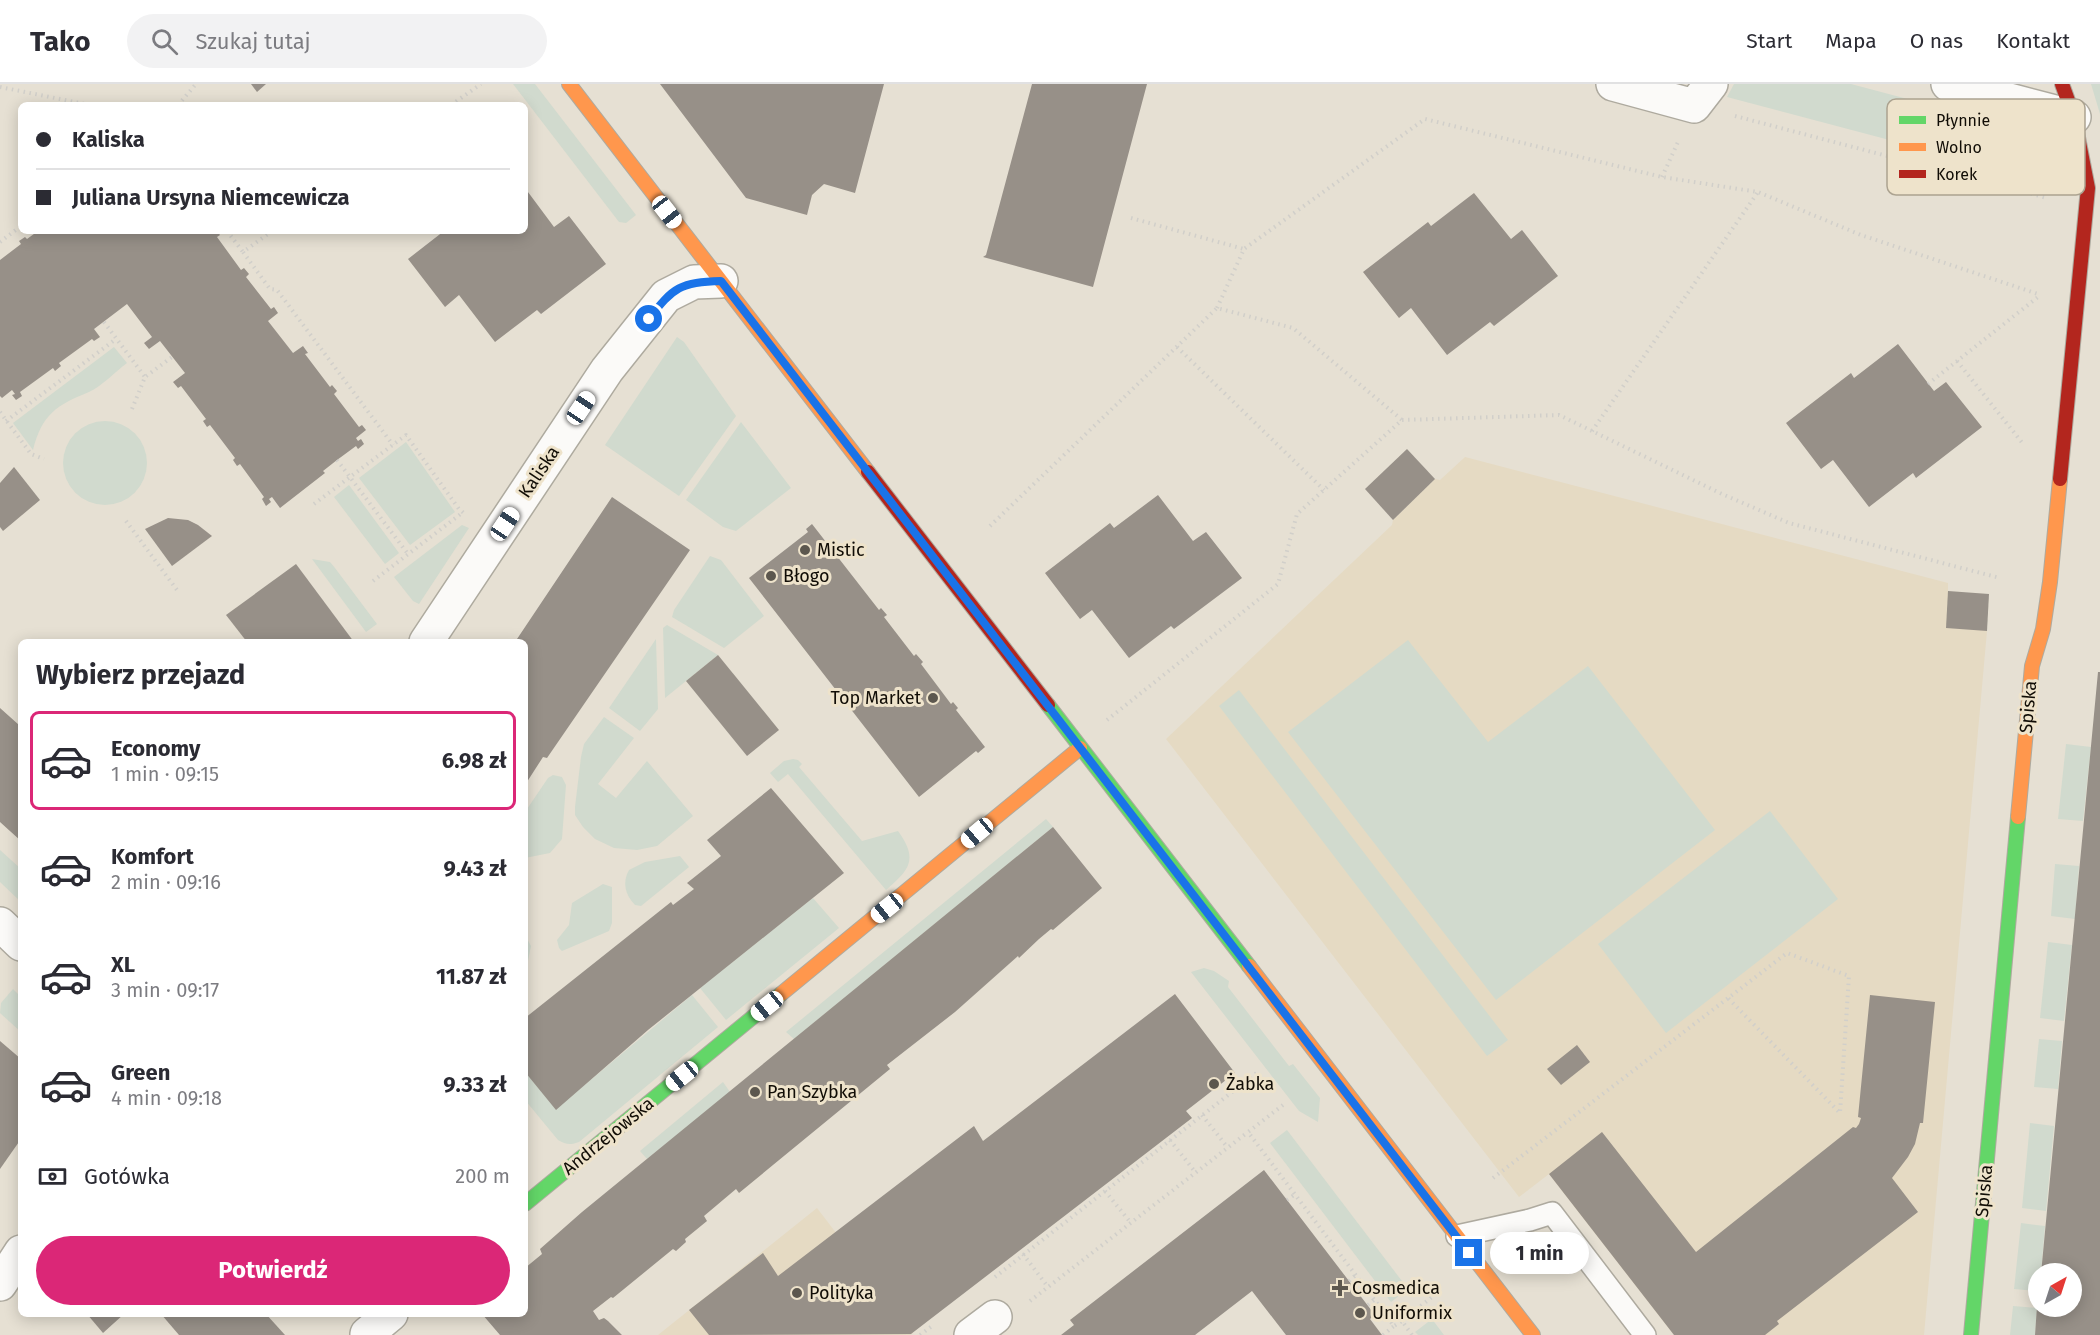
<!DOCTYPE html>
<html lang="pl">
<head>
<meta charset="utf-8">
<style>
	:root { --surface:#fff; --page:#f2f2f3; --text:#2b2b33; --muted:#7c7c81; --line:#e1e1e2; --accent:#db2777 }
	body { margin:0; font-family:"Fira Sans",sans-serif; background:var(--page); color:var(--text); height:100vh; display:flex; flex-direction:column; font-size:22px; white-space:nowrap }
	* { box-sizing:border-box; margin:0 }
	p { font-size:20px; color:var(--muted) }
	.icon { flex:none; width:33px; height:33px; fill:none; stroke:currentColor; stroke-width:2; stroke-linecap:round; stroke-linejoin:round }
	.map { position:relative; flex:1; overflow:hidden }
	.details { position:absolute; left:18px; top:555px; width:510px; height:678px; display:flex; flex-direction:column; background:var(--surface); border-radius:9px; box-shadow:0 3px 15px #0003 }
	.details>* { flex:none }
	.banner { position:absolute; left:18px; top:18px; width:510px; height:132px; border-radius:9px; box-shadow:0 3px 15px #0003; display:grid; align-content:center; height:132px; padding:0 18px; background:var(--surface) }
	.needle { width:39px; rotate:39deg }
	.controls { position:absolute; left:2028px; top:1179px; display:grid; gap:12px }
	.controls a { display:grid; place-items:center; width:54px; height:54px; border-radius:50%; background:var(--surface); box-shadow:0 3px 15px #0003; font-size:30px }
	.end { position:absolute; width:27px; height:27px; margin:-14px; border:8px solid #1a73e8; background:#fff; box-shadow:0 0 0 3px #fff }
	.from { border-radius:50% }
	.bubble { position:absolute; height:42px; border-radius:21px; background:var(--surface); box-shadow:0 3px 15px #0003; font-size:20px; font-weight:700; line-height:42px; text-align:center }
	.car { position:absolute; width:18px; height:36px; margin:-18px -9px; border-radius:8px; box-shadow:0 0 4px 2px #0007; background:linear-gradient(#fff 24%,#345 0 40%,#fff 0 76%,#345 0 86%,#fff 0) }
	.banner b { display:flex; align-items:center; gap:21px; height:57px; font-size:22px }
	.banner b+b { border-top:2px solid var(--line) }
	.banner i { width:15px; height:15px; background:var(--text) }
	ul { padding:0; list-style:none }
	li { display:flex; align-items:center; gap:18px; height:99px; margin:0 12px 9px; padding:0 6px; border:3px solid transparent; border-radius:9px }
	li div { flex:1 }
	li b { display:block; font-size:22px }
	li em { font-style:normal; font-weight:700 }
	li.selected { border-color:var(--accent) }
	li>.icon { width:54px; height:54px; stroke-width:1.5 }
	h2 { padding:0 18px; font-size:27px; line-height:72px }
	.pay { display:flex; align-items:center; gap:15px; height:66px; padding:0 18px; font-size:22px }
	.pay p { margin-inline-start:auto }
	.cta { display:flex; gap:12px; margin-top:auto; padding:12px 18px }
	.cta a { flex:1; height:69px; border-radius:36px; background:var(--accent); color:#fff; font-size:24px; font-weight:700; line-height:69px; text-align:center }
	header { display:flex; align-items:center; gap:36px; box-sizing:border-box; height:84px; padding:0 30px; background:var(--surface); border-bottom:2px solid var(--line) }
	header strong { font-size:28px }
	nav { display:flex; gap:33px; margin-inline-start:auto; font-size:21px }
	.search { width:420px; height:54px; background:var(--page); display:flex; align-items:center; gap:15px; box-sizing:border-box; padding:0 21px; border-radius:33px; color:var(--muted); font-size:22px }
	.map>svg:first-child { display:block }
	.built { fill:#e5dac3 }
	.green { fill:#d1dace }
	.building { fill:#979088 }
	.lines { fill:none; stroke-linecap:round; stroke-linejoin:round }
	.lane-casing { stroke:#aeaa9f; stroke-width:24 }
	.street-casing { stroke:#aeaa9f; stroke-width:36 }
	.fast-casing { stroke:#aeaa9f; stroke-width:16 }
	.slow-casing { stroke:#aeaa9f; stroke-width:16 }
	.jam-casing { stroke:#aeaa9f; stroke-width:16 }
	.path { stroke:#d1cfca; stroke-width:4; stroke-dasharray:1.5 4.5; stroke-linecap:butt }
	.lane { stroke:#fbfaf8; stroke-width:21 }
	.street { stroke:#fbfaf8; stroke-width:33 }
	.fast { stroke:#63d668; stroke-width:14 }
	.slow { stroke:#ff974d; stroke-width:14 }
	.jam { stroke:#b3261e; stroke-width:14 }
	.route { stroke:#1a73e8; stroke-width:8 }
	.poi-dot { fill:#5c574e; stroke:#eee3cb; stroke-width:2 }
	.labels { text-anchor:middle; dominant-baseline:central; stroke-width:6; stroke-linejoin:round; paint-order:stroke }
	.street-label { font-size:18px; fill:#110d06; stroke:#eee3cb }
	.poi-label { font-size:18px; fill:#110d06; stroke:#eee3cb; text-anchor:start }
	.key { fill:#eee3cb; stroke:#aca390; stroke-width:1.5 }
	.key-label { font-size:16px; fill:#110d06 }
</style>
</head>
<body>
<header>
<strong>Tako</strong>
<div class="search"><svg class="icon" aria-label="search" viewBox="0 0 24 24"><circle cx="10" cy="10" r="6"/><path d="M15 15l6 6"/></svg>Szukaj tutaj</div>
<nav><a>Start</a><a>Mapa</a><a>O nas</a><a>Kontakt</a></nav>
</header>
<div class="map">
<svg width="2100" height="1251" viewBox="0 0 2100 1251">
	<rect width="100%" height="100%" fill="#e6e0d3"/>
	<g class="built">
		<path d="M1465,373L1948,499V507L1987,547L1924,1251H1674L1549,1090L1519,1113L1166,655L1392,441L1393,436L1435,395L1440,396Z"/>
		<path d="M817,1124L913,1249L910,1251H658Z"/>
	</g>
	<g class="green">
		<path d="M513,0H535L636,131L626,139L619,138Z"/>
		<path d="M1734,0H1851L2051,53L2058,61L2059,66L2056,100L1727,13Z"/>
		<path d="M2091,0H2100V30Z"/>
		<path d="M677,253L684,258L736,332L679,412L605,361Z"/>
		<path d="M114,263L127,279C115,288 102,302 89,308C57,321 42,330 33,366L13,339Z"/>
		<circle cx="105" cy="379" r="42"/>
		<path d="M741,338L791,404L736,447L723,443L686,416Z"/>
		<path d="M406,358L455,428L410,461L359,394Z"/>
		<path d="M349,401L399,469L385,480L334,413Z"/>
		<path d="M462,441L469,444L419,520L413,517L394,493Z"/>
		<path d="M710,472L721,476L764,532L724,564L672,533L674,526Z"/>
		<path d="M312,475L330,478L335,484L377,540L366,548Z"/>
		<path d="M667,541L718,571L665,614L663,544Z"/>
		<path d="M656,555L658,625L640,647L609,624Z"/>
		<path d="M1408,556L1488,658L1588,582L1715,746L1496,916L1288,648Z"/>
		<path d="M1239,606L1508,956L1487,972L1219,622Z"/>
		<path d="M604,633L634,654L598,700L616,714L647,677L693,732L657,762L637,766L614,764L595,755L583,743L575,731V723L581,673L584,660Z"/>
		<path d="M2066,660L2091,663L2083,737L2058,735Z"/>
		<path d="M793,675L798,676L802,680L799,683L862,757L898,747C919,776 909,786 886,806L788,690L778,698L770,689L784,677Z"/>
		<path d="M553,691L562,693L566,701L562,755L550,769L525,774V728L548,694Z"/>
		<path d="M1770,727L1838,815L1666,949L1598,860Z"/>
		<path d="M1046,735L1053,743L794,955L786,948Z"/>
		<path d="M0,766L21,785V818L0,798Z"/>
		<path d="M680,772L689,783L641,822L635,821C625,811 622,798 629,786L645,778Z"/>
		<path d="M2055,780L2079,782L2075,835L2051,832Z"/>
		<path d="M603,800L612,803V839L609,847L562,867L559,864L557,856L569,841L572,819Z"/>
		<path d="M813,814L839,844L726,936L700,904Z"/>
		<path d="M525,851L531,862L525,892Z"/>
		<path d="M2048,858L2072,861L2064,937L2040,934Z"/>
		<path d="M1204,884L1214,887L1229,897L1228,903L1289,982L1293,980L1320,1014L1318,1038L1299,1027L1191,888Z"/>
		<path d="M13,905L21,913V948L0,929L1,919Z"/>
		<path d="M692,911L718,943L579,1058C571,1061 566,1061 558,1056L525,1016V988L556,1025Z"/>
		<path d="M2039,955L2062,957L2058,1005L2034,1003Z"/>
		<path d="M723,998L730,1008L647,1075L640,1067Z"/>
		<path d="M2030,1039L2054,1042L2046,1127L2022,1124Z"/>
		<path d="M1287,1046L1408,1205L1391,1218L1270,1059Z"/>
		<path d="M2021,1139L2045,1142L2041,1189L2038,1190V1207L2014,1205Z"/>
		<path d="M2013,1222L2037,1224L2035,1251H2010Z"/>
		<path d="M1432,1235L1444,1251H1418L1415,1248Z"/>
	</g>
	<g class="building">
		<path d="M251,0H266L257,8Z"/>
		<path d="M660,0H884L855,109L824,100L812,111L807,131L746,114Z"/>
		<path d="M1032,0H1147L1093,203L983,173L986,171Z"/>
		<path d="M525,104L554,143L569,132L606,180L541,230L537,226L495,258L459,211L445,223L408,175L444,147H525Z"/>
		<path d="M1474,109L1511,155L1522,146L1558,192L1494,242L1490,238L1447,271L1411,224L1399,234L1363,188L1428,138L1431,142Z"/>
		<path d="M38,147H217L220,151L217,153L241,186L244,184L249,190L246,193L271,225L274,223L278,229L268,237L293,269L303,262L308,269L305,270L330,303L332,301L337,307L334,310L359,343L362,341L366,346L356,354L358,357L361,355L364,360L358,365L356,362L337,376L323,387L325,389L280,424L272,413L269,415L271,418L266,422L262,415L264,413L240,380L237,382L233,376L235,374L210,341L207,343L203,337L206,335L181,302L178,304L173,298L185,289L160,257L149,265L144,259L152,253L127,220L94,245L100,253L94,257L92,255L59,279L61,282L55,287L53,284L20,308L22,312L16,316L12,311L15,310L12,306L2,314L0,312V176L21,160L19,157L25,153L27,155Z"/>
		<path d="M1898,260L1934,307L1946,298L1982,343L1916,394L1913,389L1869,423L1833,376L1821,385L1786,339L1851,289L1854,294Z"/>
		<path d="M1407,365L1435,395L1393,436L1365,405Z"/>
		<path d="M14,383L40,416L3,447L0,443V399Z"/>
		<path d="M1158,411L1193,457L1206,448L1242,494L1174,545L1171,542L1129,574L1092,526L1080,535L1045,489L1110,439L1114,444Z"/>
		<path d="M612,413L690,466L547,674L543,673L525,701V558H515Z"/>
		<path d="M168,434L188,436L198,441L212,452L172,482L145,445Z"/>
		<path d="M812,440L879,526L881,524L887,531L884,533L914,572L916,570L923,578L921,580L951,620L953,618L958,624L956,626L985,663L978,669L976,667L919,713L749,494L808,448L806,445Z"/>
		<path d="M296,480L328,523L354,558H247L226,531Z"/>
		<path d="M1948,507L1989,510L1987,547L1946,544Z"/>
		<path d="M718,571L779,646L747,672L686,597Z"/>
		<path d="M2098,588H2100V1251H2035L2037,1222H2072V1190H2041Z"/>
		<path d="M0,624L19,641L21,638V757L0,738Z"/>
		<path d="M771,704L844,789L648,946L556,1026L525,988V934L671,818L673,821L694,805L687,799L721,772L707,756Z"/>
		<path d="M1053,743L1102,804L1053,846L1051,845L1039,855L1019,874L1018,872L955,928L887,981L890,985L739,1109L736,1105L704,1132L707,1137L685,1155L686,1158L676,1167L673,1165L613,1214L611,1213L593,1227L599,1236L604,1234L608,1237L622,1251H500L482,1230H525V1184L542,1170L540,1165L582,1128Z"/>
		<path d="M1175,910L1235,989L1186,1027L1192,1034L911,1250L709,1251L689,1226L763,1169L778,1192L974,1042L983,1057Z"/>
		<path d="M1870,911L1935,918L1923,1039H1920L1915,1060L1908,1073L1892,1094L1918,1128L1777,1237L1779,1240L1765,1251H1674L1549,1090L1602,1048L1696,1168L1853,1043L1856,1044L1859,1040L1861,1034L1858,1033Z"/>
		<path d="M0,957L21,975V1055L0,1085Z"/>
		<path d="M1577,961L1590,978L1561,1001L1547,985Z"/>
		<path d="M1264,1086L1375,1231L1370,1235L1382,1251H1286L1252,1207L1195,1251H1061L1074,1241L1070,1236Z"/>
		<path d="M87,1230H124L103,1249Z"/>
		<path d="M161,1230H266L285,1251H179Z"/>
	</g>
	<g class="lines">
		<g class="lane-casing">
			<path id="lane" d="M1457,1152L1530,1136L1552,1129L1645,1251"/>
		</g>
		<g class="street-casing">
			<g id="street">
				<path d="M1613,0L1694,22L1711,0"/>
				<path d="M1948,0L2074,33"/>
				<path d="M426,558L607,286L666,212L694,198L721,197"/>
				<path d="M0,840L21,860"/>
				<path d="M0,1200L21,1168"/>
				<path d="M367,1250L391,1230"/>
				<path d="M971,1251L995,1233"/>
			</g>
		</g>
		<g class="fast-casing">
			<g id="fast">
				<path d="M1048,621L1249,882"/>
				<path d="M525,1120L781,910"/>
				<path d="M1971,1251L2018,733"/>
			</g>
		</g>
		<g class="slow-casing">
			<g id="slow">
				<path d="M569,0L868,388"/>
				<path d="M2018,733L2032,582L2043,545L2050,498L2060,395"/>
				<path d="M1249,882L1533,1251"/>
				<path d="M781,910L1080,664"/>
			</g>
		</g>
		<g class="jam-casing">
			<g id="jam">
				<path d="M868,388L1048,621"/>
				<path d="M2060,395L2088,104L2074,33L2062,0"/>
			</g>
		</g>
		<g class="path">
			<path d="M0,3L90,21"/>
			<path d="M178,21L196,0"/>
			<path d="M451,21L481,0"/>
			<path d="M1735,32L2047,114"/>
			<path d="M1662,93L1678,58"/>
			<path d="M1131,134L1244,165"/>
			<path d="M227,147L243,168"/>
			<path d="M272,147L243,168L270,205L277,206L393,361"/>
			<path d="M0,158L21,142"/>
			<path d="M1217,224L1244,165L1425,35L1662,93L1758,108L1861,151L2038,210"/>
			<path d="M104,238L145,293"/>
			<path d="M1177,263L1324,406"/>
			<path d="M1957,277L2024,361"/>
			<path d="M1928,300L2038,213"/>
			<path d="M132,325L145,293L172,273"/>
			<path d="M0,328L31,370L44,375"/>
			<path d="M6,337L116,255"/>
			<path d="M1592,347L1758,108"/>
			<path d="M337,376L408,470"/>
			<path d="M314,420L406,351L459,425L465,430"/>
			<path d="M126,437L177,506"/>
			<path d="M990,442L1217,224L1293,244L1402,336"/>
			<path d="M373,497L462,429"/>
			<path d="M1107,636L1278,500L1297,430L1402,336L1559,331L1722,410L1789,439L2000,494"/>
			<path d="M1283,1021L1248,1048L1394,1242L1402,1237L1412,1251"/>
			<path d="M1202,1031L1228,1064"/>
			<path d="M1170,1056L1196,1089"/>
			<path d="M1493,1094L1787,869L1849,892L1840,1029L1728,914"/>
			<path d="M1105,1107L1131,1139"/>
			<path d="M1287,1116L1294,1111"/>
			<path d="M1023,1170L1048,1203"/>
			<path d="M995,1193L1259,987"/>
			<path d="M1349,1197L1356,1191"/>
			<path d="M1030,1217L1248,1048"/>
			<path d="M1368,1221L1374,1216"/>
			<path d="M1402,1237L1432,1213"/>
			<path d="M920,1251L932,1242"/>
			<path d="M1383,1251L1394,1242"/>
		</g>
		<use href="#lane" class="lane"/>
		<use href="#street" class="street"/>
		<use href="#fast" class="fast"/>
		<use href="#slow" class="slow"/>
		<use href="#jam" class="jam"/>
	</g>
	<g class="lines">
		<path class="route" d="M649,235C673,203 681,198 721,197L1469,1169"/>
	</g>
	<g class="poi-dot">
		<circle cx="805" cy="466" r="6"/>
		<circle cx="771" cy="492" r="6"/>
		<circle cx="933" cy="614" r="6"/>
		<circle cx="1214" cy="1000" r="6"/>
		<circle cx="755" cy="1008" r="6"/>
		<path d="M1337 1195h6v6h6v6h-6v6h-6v-6h-6v-6h6z"/>
		<circle cx="797" cy="1209" r="6"/>
		<circle cx="1360" cy="1229" r="6"/>
	</g>
	<g class="labels">
		<g class="street-label">
			<text transform="translate(539 388) rotate(-56)">Kaliska</text>
			<text transform="translate(2028 623) rotate(-85)">Spiska</text>
			<text transform="translate(608 1052) rotate(-39)">Andrzejowska</text>
			<text transform="translate(1984 1107) rotate(-85)">Spiska</text>
		</g>
		<g class="poi-label">
			<text x="817" y="466">Mistic</text>
			<text x="783" y="492">Błogo</text>
			<text x="921" y="614" text-anchor="end">Top Market</text>
			<text x="1226" y="1000">Żabka</text>
			<text x="767" y="1008">Pan Szybka</text>
			<text x="1352" y="1204">Cosmedica</text>
			<text x="809" y="1209">Polityka</text>
			<text x="1372" y="1229">Uniformix</text>
		</g>
	</g>
	<rect x="1887" y="15" width="198" height="96" rx="9" class="key"/>
	<rect x="1899" y="32" width="27" height="8" fill="#63d668"/>
	<rect x="1899" y="59" width="27" height="8" fill="#ff974d"/>
	<rect x="1899" y="86" width="27" height="8" fill="#b3261e"/>
	<g class="key-label">
		<text x="1936" y="42">Płynnie</text>
		<text x="1936" y="69">Wolno</text>
		<text x="1936" y="96">Korek</text>
	</g>
</svg>
<div class="controls">
<a><svg class="needle" viewBox="-14 -14 28 28"><path d="M0-13l5 13h-10z" fill="#e53935"/><path d="M0 13l5-13h-10z" fill="#7c7c81"/></svg></a>
</div>
<i class="end from" style="left:649px;top:235px"></i>
<i class="end" style="left:1469px;top:1169px"></i>
<div class="bubble" style="left:1490px;top:1148px;width:99px">1 min</div>
<i class="car" style="left:667px;top:128px;rotate:142deg"></i>
<i class="car" style="left:581px;top:324px;rotate:34deg"></i>
<i class="car" style="left:505px;top:440px;rotate:34deg"></i>
<i class="car" style="left:977px;top:749px;rotate:230deg"></i>
<i class="car" style="left:887px;top:824px;rotate:231deg"></i>
<i class="car" style="left:767px;top:922px;rotate:231deg"></i>
<i class="car" style="left:682px;top:992px;rotate:231deg"></i>
<div class="banner">
<b><i class="from"></i>Kaliska</b>
<b><i></i>Juliana Ursyna Niemcewicza</b>
</div>
<section class="details">
<h2>Wybierz przejazd</h2>
<ul>
<li class="selected"><svg class="icon" aria-label="car" viewBox="0 0 24 24"><path d="M5 17H2v-5l4-1 3-4h7l3 4 3 1v5h-3M9 17h6M6 11h13"/><circle cx="7" cy="17" r="2"/><circle cx="17" cy="17" r="2"/></svg><div><b>Economy</b><p>1 min · 09:15</p></div><em>6.98 zł</em></li>
<li><svg class="icon" aria-label="car" viewBox="0 0 24 24"><path d="M5 17H2v-5l4-1 3-4h7l3 4 3 1v5h-3M9 17h6M6 11h13"/><circle cx="7" cy="17" r="2"/><circle cx="17" cy="17" r="2"/></svg><div><b>Komfort</b><p>2 min · 09:16</p></div><em>9.43 zł</em></li>
<li><svg class="icon" aria-label="car" viewBox="0 0 24 24"><path d="M5 17H2v-5l4-1 3-4h7l3 4 3 1v5h-3M9 17h6M6 11h13"/><circle cx="7" cy="17" r="2"/><circle cx="17" cy="17" r="2"/></svg><div><b>XL</b><p>3 min · 09:17</p></div><em>11.87 zł</em></li>
<li><svg class="icon" aria-label="car" viewBox="0 0 24 24"><path d="M5 17H2v-5l4-1 3-4h7l3 4 3 1v5h-3M9 17h6M6 11h13"/><circle cx="7" cy="17" r="2"/><circle cx="17" cy="17" r="2"/></svg><div><b>Green</b><p>4 min · 09:18</p></div><em>9.33 zł</em></li>
</ul>
<div class="pay"><svg class="icon" aria-label="cash" viewBox="0 0 24 24"><path d="M3 7h18v10H3z"/><circle cx="12" cy="12" r="2"/></svg>Gotówka<p>200 m</p></div>
<div class="cta"><a>Potwierdź</a></div>
</section>
</div>
</body>
</html>
